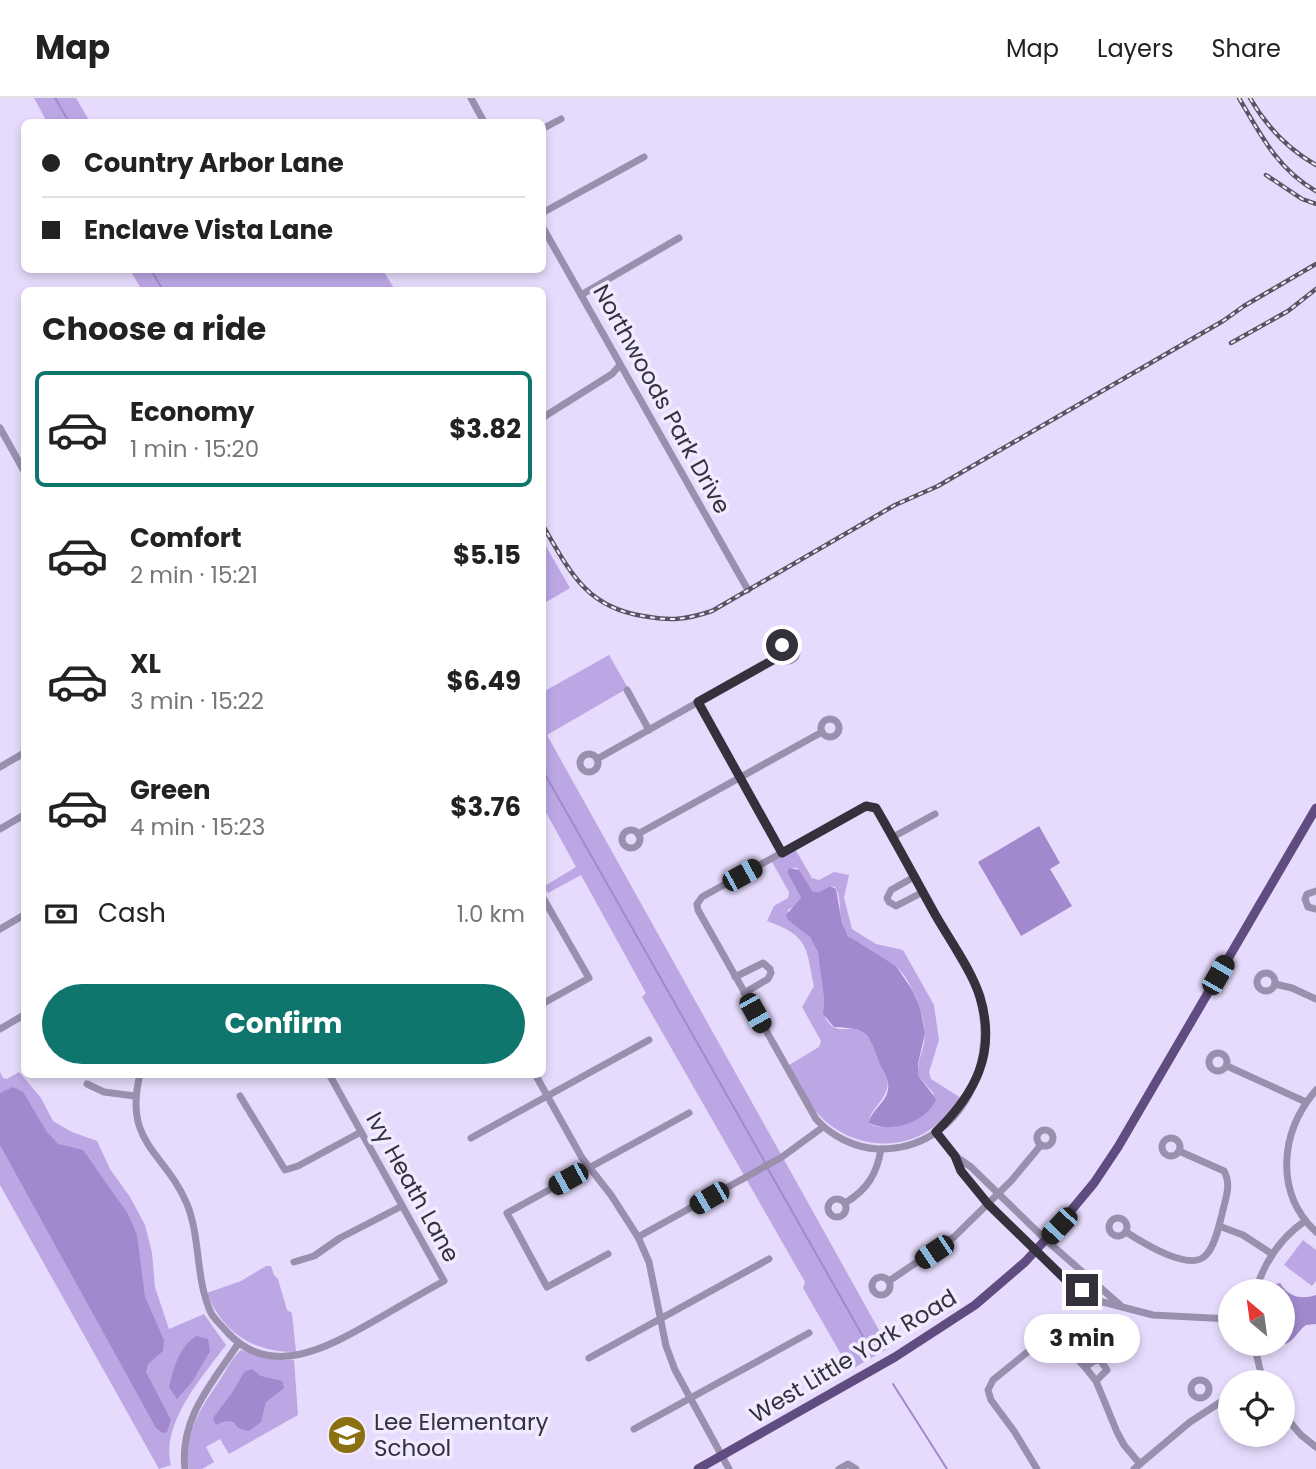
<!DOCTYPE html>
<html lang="en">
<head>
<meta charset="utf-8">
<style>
	:root { --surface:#fff; --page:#f6f6f6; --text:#222; --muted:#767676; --line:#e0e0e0; --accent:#0f766e }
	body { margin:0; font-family:Poppins,sans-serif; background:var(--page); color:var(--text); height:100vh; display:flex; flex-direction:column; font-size:26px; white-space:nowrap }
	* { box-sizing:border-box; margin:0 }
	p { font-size:23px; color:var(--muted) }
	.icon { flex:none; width:38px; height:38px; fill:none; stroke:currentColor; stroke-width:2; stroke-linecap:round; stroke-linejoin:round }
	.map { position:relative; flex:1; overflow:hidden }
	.sheet { position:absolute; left:21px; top:189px; width:525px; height:791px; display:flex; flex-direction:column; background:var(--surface); border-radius:10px; box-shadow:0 4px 10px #0003 }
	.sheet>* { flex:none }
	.banner { position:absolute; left:21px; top:21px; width:525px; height:154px; border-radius:10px; box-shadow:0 4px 10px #0003; display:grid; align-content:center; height:154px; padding:0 21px; background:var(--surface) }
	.needle { width:46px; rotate:331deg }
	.tools { position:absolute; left:1218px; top:1181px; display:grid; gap:14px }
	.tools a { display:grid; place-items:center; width:77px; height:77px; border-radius:50%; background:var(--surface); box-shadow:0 4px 10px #0003; font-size:35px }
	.end { position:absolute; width:32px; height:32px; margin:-16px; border:9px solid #34303c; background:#fff; box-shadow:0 0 0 4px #fff }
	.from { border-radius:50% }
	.bubble { position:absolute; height:49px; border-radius:24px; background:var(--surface); box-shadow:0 4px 10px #0003; font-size:23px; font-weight:700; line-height:49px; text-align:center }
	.car { position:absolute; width:21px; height:42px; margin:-21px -10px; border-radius:9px; box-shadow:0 0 5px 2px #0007; background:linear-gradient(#222 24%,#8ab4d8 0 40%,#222 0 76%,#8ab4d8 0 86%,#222 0) }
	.banner b { display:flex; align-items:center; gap:24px; height:66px; font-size:26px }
	.banner b+b { border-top:2px solid var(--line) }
	.banner i { width:18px; height:18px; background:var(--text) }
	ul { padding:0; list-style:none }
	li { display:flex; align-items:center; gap:21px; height:116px; margin:0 14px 10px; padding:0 7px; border:4px solid transparent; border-radius:10px }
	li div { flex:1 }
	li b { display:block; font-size:26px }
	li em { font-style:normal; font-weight:700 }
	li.active { border-color:var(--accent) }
	li>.icon { width:63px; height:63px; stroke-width:1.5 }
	h2 { padding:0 21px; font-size:32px; line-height:84px }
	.pay { display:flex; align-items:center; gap:18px; height:77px; padding:0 21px; font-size:26px }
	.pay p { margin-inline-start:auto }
	.primary-button { display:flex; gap:14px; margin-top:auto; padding:14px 21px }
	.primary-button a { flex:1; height:80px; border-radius:42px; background:var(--accent); color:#fff; font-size:28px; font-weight:700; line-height:80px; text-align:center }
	header { display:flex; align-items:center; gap:42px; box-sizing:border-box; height:98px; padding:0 35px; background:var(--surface); border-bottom:2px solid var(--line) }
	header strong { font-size:33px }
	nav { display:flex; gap:38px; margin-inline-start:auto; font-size:24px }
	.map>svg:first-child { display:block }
	.green { fill:#bca6e4; fill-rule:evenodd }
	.water { fill:#a289cd }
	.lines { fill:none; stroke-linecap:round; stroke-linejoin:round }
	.stream { stroke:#a289cd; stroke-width:2 }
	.minor { stroke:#9a90ae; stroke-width:7 }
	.major { stroke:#604c81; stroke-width:9 }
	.rail-casing { stroke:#595464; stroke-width:4.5 }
	.rail { stroke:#f1ebff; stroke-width:2; stroke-dasharray:5; stroke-linecap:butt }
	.route { stroke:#34303c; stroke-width:9 }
	.labels { text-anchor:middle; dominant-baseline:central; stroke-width:7; stroke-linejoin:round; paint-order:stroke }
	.street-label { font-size:23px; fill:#34303c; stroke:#f1ebff }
	.poi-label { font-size:23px; fill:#34303c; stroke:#f1ebff; text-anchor:start }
</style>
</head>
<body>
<header>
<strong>Map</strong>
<nav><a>Map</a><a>Layers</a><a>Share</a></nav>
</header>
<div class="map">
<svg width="1316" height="1371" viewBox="0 0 1316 1371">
	<rect width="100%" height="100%" fill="#e6dbfc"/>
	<g class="green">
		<path d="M34,0H76L90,24H47Z"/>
		<path d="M130,172H383L395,192H142Z"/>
		<path d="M543,443L570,490L543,506H542Z"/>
		<path d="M609,557L628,590L547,637L889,1250L850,1272L803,1190L805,1184L642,899L646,895L581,777L548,795L543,789L576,769L543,709V594Z"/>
		<path d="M795,751L812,780L819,782L834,774L849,777L844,800L852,831L876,846L903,852L934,907L939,942L929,974L931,981L961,1000C953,1010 945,1020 935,1028C900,1056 850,1049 820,1018C806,1004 798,984 789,967L819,949L821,943L802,909L814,888C806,849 809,838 767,823L774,808L788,800L789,794L772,764ZM791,770H797L813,794H819L830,788L835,789C844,803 836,823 847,836C858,850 878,857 893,866C912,879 928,923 924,945C922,956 917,965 918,977L934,996L922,1018C905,1025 888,1034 870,1026C866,1011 892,1002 887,979C886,972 880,967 878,961C863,910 843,944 828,924C821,915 824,909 824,899C825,883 822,855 812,842C807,834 796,828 788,822V812L799,805L801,800L787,774Z"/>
		<path d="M0,974L3,980L7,981L19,974L41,1000L53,1023L72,1034L97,1043L110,1071L130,1099L145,1127L152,1155L155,1189L169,1231L204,1216L226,1247C203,1278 160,1326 171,1367L159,1371L0,1087Z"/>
		<path d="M1303,1142L1316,1152V1183L1312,1188L1284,1167Z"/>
		<path d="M266,1168H271L274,1177L278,1181L287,1212L292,1215L296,1254C254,1255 222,1234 207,1195L241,1183Z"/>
		<path d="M241,1252L276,1262H294L298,1317L229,1356L220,1341L206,1349L214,1364L202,1371H189C182,1335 203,1307 222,1279C227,1270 233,1259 241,1252Z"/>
	</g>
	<g class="water">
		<path d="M1039,728L1060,765L1050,771L1072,808L1021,838L978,764Z"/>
		<path d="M790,770L799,772L813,794H819L830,788L836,791L842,826L848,838L896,868L913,893L920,910L925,935L918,966V977L936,1001C928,1024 890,1036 869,1025C871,1012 886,1005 888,992C890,978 881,972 878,961C867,931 866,931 834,929L823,916L824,899L818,854L810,839L788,822L786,817L801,800L787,774Z"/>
		<path d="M13,989L23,994L47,1034L58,1046L83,1052L128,1116L137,1137L145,1199L164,1242L163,1253L148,1266L146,1274L171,1322L167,1334L162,1335L156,1330L0,1047V995Z"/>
		<path d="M1280,1185C1289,1199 1300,1202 1316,1197V1226L1306,1227C1294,1236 1293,1250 1274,1246H1283V1194L1272,1193L1276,1186Z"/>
		<path d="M196,1238L208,1241L210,1253L192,1284L177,1301L169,1289C174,1269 178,1251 196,1238Z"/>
		<path d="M252,1271L261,1278L282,1283L284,1290L266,1304L261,1324L249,1333L238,1330L234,1324L225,1323L216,1327L213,1320L234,1292L244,1274Z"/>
	</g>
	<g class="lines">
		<g class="stream">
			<path d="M55,0L69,24"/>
			<path d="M151,172L163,192"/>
			<path d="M542,671L766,1066"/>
			<path d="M768,1071L869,1249"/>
			<path d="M893,1286L947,1371"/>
		</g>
		<g class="minor">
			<path d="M471,0L484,24"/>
			<path d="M542,31L561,21"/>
			<path d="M542,115L644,59"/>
			<path d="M542,128L748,492"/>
			<path d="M581,197L679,140"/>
			<path d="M542,320L612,276L620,267"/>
			<path d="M0,330L24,373"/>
			<circle cx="788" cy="554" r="9"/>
			<path d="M627,592L649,632"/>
			<path d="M698,604L782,755"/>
			<circle cx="830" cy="630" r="9"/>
			<circle cx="589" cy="665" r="9"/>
			<path d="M597,661L780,558"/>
			<path d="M0,669L24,655"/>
			<path d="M866,708L875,710L974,885C1004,957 964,1053 878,1051C855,1050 831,1038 816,1021L698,812L697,806L702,799Z"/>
			<path d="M0,731L24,717"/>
			<circle cx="631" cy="741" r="9"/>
			<path d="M638,736L822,634"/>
			<path d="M893,739L935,716"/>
			<path d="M914,779L891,792L887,800L889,804L896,808L923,794"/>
			<path d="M1316,793L1307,796L1305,801L1308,809L1316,811"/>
			<path d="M542,798L589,880L542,906"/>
			<path d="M0,831L24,817"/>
			<circle cx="1266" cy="884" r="9"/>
			<path d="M735,879L763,865L770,871L771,875L768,881L744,895"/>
			<path d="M1275,886L1292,890L1316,901"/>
			<path d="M0,931L24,917"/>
			<circle cx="1218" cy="964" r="9"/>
			<path d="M1227,968L1306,1004"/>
			<path d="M140,976C123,1046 164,1052 187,1106C201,1141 195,1180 211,1215C215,1222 223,1229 228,1235C272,1282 330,1248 374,1223C397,1210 420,1196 444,1183L329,976"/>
			<path d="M535,976L582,1060L611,1097L638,1139L649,1164L666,1248L675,1272L729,1371"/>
			<path d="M87,986L104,994L135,998"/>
			<path d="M1316,992C1280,1034 1274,1094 1316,1134"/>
			<path d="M240,998L285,1072L298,1068L361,1034"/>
			<circle cx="1045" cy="1040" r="8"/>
			<path d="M936,1034L955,1058L971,1069L1046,1142L1120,1207"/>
			<circle cx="1171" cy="1049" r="9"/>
			<path d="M471,1040L649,942"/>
			<path d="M955,1058L961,1073L988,1106L1065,1181L1095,1202L1153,1217L1230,1221"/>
			<circle cx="837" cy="1110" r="9"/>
			<path d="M845,1105C867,1092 877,1076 881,1051"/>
			<circle cx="1118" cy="1129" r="9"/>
			<path d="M1219,1128L1243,1137L1272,1156"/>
			<path d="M1126,1134C1140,1143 1190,1175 1206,1157C1215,1148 1219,1128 1222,1116C1225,1102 1232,1087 1224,1073L1179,1053"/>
			<path d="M638,1139L782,1059L823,1029"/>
			<path d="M608,1156L547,1189L507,1115L689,1015"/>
			<path d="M294,1164L314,1158L340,1140L402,1108"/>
			<circle cx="881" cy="1188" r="9"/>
			<path d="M889,1183L954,1139L1011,1083L1041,1047"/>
			<path d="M1255,1194C1264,1165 1280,1140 1305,1123"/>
			<path d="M1254,1246L1263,1284"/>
			<path d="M589,1260L769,1161"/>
			<path d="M1085,1269L1094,1263L1100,1262L1107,1272L1096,1283"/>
			<circle cx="1200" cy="1291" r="9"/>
			<path d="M1283,1316L1301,1337L1316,1349"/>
			<path d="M634,1331L809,1235"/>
			<path d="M185,1371C179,1321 212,1285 238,1246"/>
			<path d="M839,1371L848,1366L856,1371"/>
			<path d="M1037,1371L1014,1333L991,1302L988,1292L993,1282L1046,1239L1058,1242L1085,1269L1096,1283L1117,1334L1124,1347L1140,1366"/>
			<path d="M1134,1371L1190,1324L1230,1298"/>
		</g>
		<path class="major" d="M698,1371L895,1259L975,1207L1025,1164L1059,1127L1094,1085L1118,1049L1316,710"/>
		<g class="rail-casing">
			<g id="rail">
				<path d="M1239,0C1260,36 1278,72 1316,93"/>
				<path d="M1250,0C1266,28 1288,51 1316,67"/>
				<path d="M1266,77L1302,101L1316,106"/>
				<path d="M1231,245L1288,213L1316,191"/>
				<path d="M542,426C569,472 585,509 643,518C671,523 685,522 712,513L895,407L938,388L1223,223L1244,208L1316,166"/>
			</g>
		</g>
		<use href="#rail" class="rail"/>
	</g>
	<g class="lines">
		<path class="route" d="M782,547L779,552L780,558L698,604L782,755L866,708L876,710C897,746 916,782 936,818C951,844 971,871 980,899C997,955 975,996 936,1034L955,1058L961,1073L988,1106L1065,1181L1082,1192"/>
	</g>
	<defs>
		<g id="school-disc" transform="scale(2.0125)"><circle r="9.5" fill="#8b7012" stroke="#f1ebff"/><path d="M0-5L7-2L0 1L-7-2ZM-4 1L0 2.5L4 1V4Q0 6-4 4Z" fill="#fff"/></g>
	</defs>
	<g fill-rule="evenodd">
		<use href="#school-disc" x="347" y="1337"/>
	</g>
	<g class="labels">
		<g class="street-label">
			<text transform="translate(662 301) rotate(61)">Northwoods Park Drive</text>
			<text transform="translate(413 1089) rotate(61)">Ivy Heath Lane</text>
			<text transform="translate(853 1258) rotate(-31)">West Little York Road</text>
		</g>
		<g class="poi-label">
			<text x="374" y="1324">Lee Elementary<tspan x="374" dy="26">School</tspan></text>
		</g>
	</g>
</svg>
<div class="tools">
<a><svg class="needle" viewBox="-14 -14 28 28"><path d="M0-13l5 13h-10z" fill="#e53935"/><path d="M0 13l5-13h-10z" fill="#767676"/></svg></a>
<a><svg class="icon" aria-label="locate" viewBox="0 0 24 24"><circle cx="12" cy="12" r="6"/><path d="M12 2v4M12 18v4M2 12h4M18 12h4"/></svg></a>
</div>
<i class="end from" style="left:782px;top:547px"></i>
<i class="end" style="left:1082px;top:1192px"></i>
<div class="bubble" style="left:1024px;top:1216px;width:116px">3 min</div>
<i class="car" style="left:742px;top:777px;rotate:61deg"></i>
<i class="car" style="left:1218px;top:877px;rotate:30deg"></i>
<i class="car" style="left:755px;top:915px;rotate:151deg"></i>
<i class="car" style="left:568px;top:1081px;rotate:241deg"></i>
<i class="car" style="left:709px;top:1100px;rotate:240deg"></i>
<i class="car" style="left:1059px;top:1128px;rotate:223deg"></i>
<i class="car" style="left:934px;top:1154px;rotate:236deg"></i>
<div class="banner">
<b><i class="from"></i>Country Arbor Lane</b>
<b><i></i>Enclave Vista Lane</b>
</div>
<section class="sheet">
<h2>Choose a ride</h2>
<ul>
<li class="active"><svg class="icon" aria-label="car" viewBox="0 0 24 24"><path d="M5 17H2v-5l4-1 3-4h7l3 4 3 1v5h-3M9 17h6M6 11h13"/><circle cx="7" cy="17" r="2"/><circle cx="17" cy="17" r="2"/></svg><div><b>Economy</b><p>1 min · 15:20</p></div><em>$3.82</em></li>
<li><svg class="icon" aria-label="car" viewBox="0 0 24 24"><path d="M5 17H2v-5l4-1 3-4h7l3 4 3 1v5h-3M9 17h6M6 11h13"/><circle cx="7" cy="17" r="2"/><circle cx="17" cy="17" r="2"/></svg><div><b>Comfort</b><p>2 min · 15:21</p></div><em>$5.15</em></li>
<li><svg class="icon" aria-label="car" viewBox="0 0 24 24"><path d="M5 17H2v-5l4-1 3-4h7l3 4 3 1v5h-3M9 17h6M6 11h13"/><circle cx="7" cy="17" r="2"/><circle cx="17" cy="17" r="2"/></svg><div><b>XL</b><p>3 min · 15:22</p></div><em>$6.49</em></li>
<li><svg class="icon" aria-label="car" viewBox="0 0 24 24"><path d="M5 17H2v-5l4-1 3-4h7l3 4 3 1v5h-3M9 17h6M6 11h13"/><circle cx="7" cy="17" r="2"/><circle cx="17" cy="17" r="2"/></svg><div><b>Green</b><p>4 min · 15:23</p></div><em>$3.76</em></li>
</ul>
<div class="pay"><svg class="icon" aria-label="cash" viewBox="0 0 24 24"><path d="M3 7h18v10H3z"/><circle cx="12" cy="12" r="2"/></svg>Cash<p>1.0 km</p></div>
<div class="primary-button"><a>Confirm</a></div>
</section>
</div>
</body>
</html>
